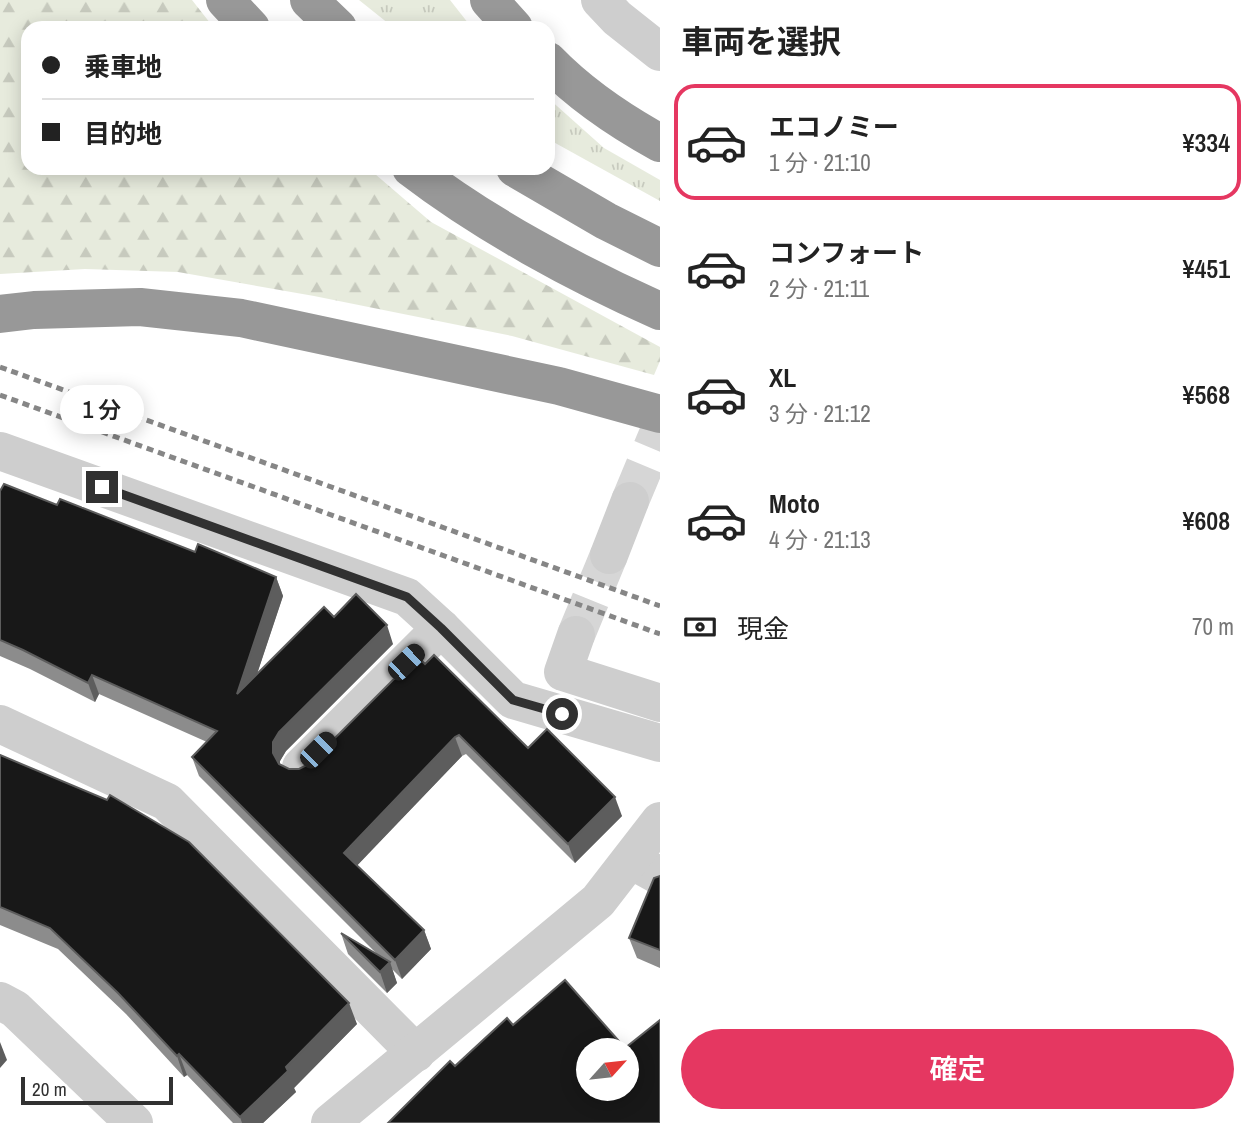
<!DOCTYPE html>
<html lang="ja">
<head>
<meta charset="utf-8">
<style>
	:root { --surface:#fff; --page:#f6f6f6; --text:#222; --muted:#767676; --line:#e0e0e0; --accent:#e53761 }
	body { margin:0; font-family:"Archivo Narrow","Noto Sans JP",sans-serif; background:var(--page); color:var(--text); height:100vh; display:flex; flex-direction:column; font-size:26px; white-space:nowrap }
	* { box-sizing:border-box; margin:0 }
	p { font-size:23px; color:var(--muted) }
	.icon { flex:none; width:38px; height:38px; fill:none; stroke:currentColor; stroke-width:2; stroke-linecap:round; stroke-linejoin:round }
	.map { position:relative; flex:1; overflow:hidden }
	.panel { display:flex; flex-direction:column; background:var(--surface); width:595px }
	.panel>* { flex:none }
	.guide { position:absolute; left:21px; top:21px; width:534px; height:154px; border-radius:21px; box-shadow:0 4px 18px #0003; display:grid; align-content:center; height:154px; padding:0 21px; background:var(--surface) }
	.needle { width:46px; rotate:63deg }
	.buttons { position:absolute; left:576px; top:1038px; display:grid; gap:14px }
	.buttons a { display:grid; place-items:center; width:63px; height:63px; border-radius:50%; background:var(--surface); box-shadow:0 4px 18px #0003; font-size:35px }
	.scale { position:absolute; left:21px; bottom:18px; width:152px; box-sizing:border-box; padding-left:7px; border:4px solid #313131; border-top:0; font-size:19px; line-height:24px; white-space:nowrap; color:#313131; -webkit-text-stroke:5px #fff; paint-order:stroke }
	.end { position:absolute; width:32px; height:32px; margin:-16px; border:9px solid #313131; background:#fff; box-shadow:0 0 0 4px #fff }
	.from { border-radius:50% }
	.bubble { position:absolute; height:49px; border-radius:24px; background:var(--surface); box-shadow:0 4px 18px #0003; font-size:23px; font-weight:600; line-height:49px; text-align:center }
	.car { position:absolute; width:21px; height:42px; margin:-21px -10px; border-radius:9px; box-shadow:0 0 5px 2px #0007; background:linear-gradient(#222 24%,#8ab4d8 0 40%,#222 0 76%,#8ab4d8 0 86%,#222 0) }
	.guide b { display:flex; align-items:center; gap:24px; height:66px; font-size:26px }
	.guide b+b { border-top:2px solid var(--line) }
	.guide i { width:18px; height:18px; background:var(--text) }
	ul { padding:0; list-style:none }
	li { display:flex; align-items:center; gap:21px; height:116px; margin:0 14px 10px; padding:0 7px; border:4px solid transparent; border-radius:21px }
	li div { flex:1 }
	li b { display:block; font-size:26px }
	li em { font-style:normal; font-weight:600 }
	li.selected { border-color:var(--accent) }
	li>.icon { width:63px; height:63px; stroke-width:1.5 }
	h2 { padding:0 21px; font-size:32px; line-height:84px }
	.pay { display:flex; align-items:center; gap:18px; height:77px; padding:0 21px; font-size:26px }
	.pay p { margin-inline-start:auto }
	.button { display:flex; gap:14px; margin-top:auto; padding:14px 21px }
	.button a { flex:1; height:80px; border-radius:42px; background:var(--accent); color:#fff; font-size:28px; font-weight:600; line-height:80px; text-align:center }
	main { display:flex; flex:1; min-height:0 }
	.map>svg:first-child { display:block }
	.grass { fill:url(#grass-tufts) }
	.forest { fill:url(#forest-firs) }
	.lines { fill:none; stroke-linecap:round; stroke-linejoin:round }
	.minor-tunnel { stroke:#d6d6d6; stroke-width:38; stroke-dasharray:38 19; stroke-linecap:butt }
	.minor { stroke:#cecece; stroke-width:38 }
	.highway { stroke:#989898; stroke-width:38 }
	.rail { stroke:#868686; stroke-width:5; stroke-dasharray:7 5; stroke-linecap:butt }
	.wall { fill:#8c8c8c }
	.shaded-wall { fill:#5d5d5d }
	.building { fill:#181818; stroke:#5d5d5d; stroke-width:2; fill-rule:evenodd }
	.route { stroke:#313131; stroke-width:9 }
</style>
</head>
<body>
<main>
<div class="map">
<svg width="660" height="1123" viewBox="0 0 660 1123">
	<defs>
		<pattern id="grass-tufts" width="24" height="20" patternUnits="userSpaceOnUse" patternTransform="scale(1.75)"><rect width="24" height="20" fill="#e7ebdd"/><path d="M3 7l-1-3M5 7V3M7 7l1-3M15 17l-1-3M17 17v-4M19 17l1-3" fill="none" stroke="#c7cabe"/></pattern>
		<pattern id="forest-firs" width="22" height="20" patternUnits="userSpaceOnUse" patternTransform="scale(1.75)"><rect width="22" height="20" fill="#e7ebdd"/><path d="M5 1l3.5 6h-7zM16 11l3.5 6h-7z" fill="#c7cabe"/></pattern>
	</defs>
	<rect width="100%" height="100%" fill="#fff"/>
	<g class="grass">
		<path d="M359,0H450L472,28H394Z"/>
		<path d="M548,98L604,148L660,180V201L548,139Z"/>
	</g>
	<path class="forest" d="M0,0H192L214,28H28V168H368L431,222L660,347V361L654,375L512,336L314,296L178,272L85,269L0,274Z"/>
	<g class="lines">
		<g class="minor-tunnel">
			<path d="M630,501L660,429"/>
			<path d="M576,635L609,555"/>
		</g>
		<g class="minor">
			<path d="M600,0L617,18L660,52"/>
			<path d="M0,451L407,597L441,628L513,700L660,743"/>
			<path d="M609,555L630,501"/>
			<path d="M576,635L563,672L660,703"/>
			<path d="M0,724L167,802L416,1053"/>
			<path d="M301,767L441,628"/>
			<path d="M631,860L660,876"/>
			<path d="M0,1001L15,1009L134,1123"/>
			<path d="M330,1123L598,901L660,821"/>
		</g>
		<g class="highway">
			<path d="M225,0L251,28"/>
			<path d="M309,0L338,28"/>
			<path d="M489,0L514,28"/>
			<path d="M548,61C580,94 620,121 660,143"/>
			<path d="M411,168C484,224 576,274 660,311"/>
			<path d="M515,168L606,221L660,248"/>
			<path d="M0,314L34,310L140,307L241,318L559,386L660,414"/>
		</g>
		<g class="rail">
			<path d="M0,367L660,606"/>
			<path d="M0,395L660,634"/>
		</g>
	</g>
	<g class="wall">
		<path d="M0,491L57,505L195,552L276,577L283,596L257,674L334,617L393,644L286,751L280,761V764L289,769H299L309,764L425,664L528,748L622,816L575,863L466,754L462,756L357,865L424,930L431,949L402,979L392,969L397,983L387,993L348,954L341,933L378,955L199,776L192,757L207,742L99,694L95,702L30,669L0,656Z"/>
		<path d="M0,755L357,1024L294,1088L296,1092L263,1123H233L187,1075L184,1077L126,1014L58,949L0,925Z"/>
		<path d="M660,876V968L637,958L629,938Z"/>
	</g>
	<g class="shaded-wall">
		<path d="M276,577L283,596L244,713L237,694Z"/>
		<path d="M387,625L393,644L286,751L280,761V772L273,753V742L279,732Z"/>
		<path d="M92,675L99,694L95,702L88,683Z"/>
		<path d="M455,737L462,756L351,872L344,853Z"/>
		<path d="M615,797L622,816L575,863L568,844Z"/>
		<path d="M424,930L431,949L402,979L395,960Z"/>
		<path d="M390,962L397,983L387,993L380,972Z"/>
		<path d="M349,1003L357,1024L294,1088L296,1092L263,1123H242L240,1117L286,1067Z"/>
		<path d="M0,1042L7,1060L0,1068Z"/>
		<path d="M179,1054L187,1075L184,1077L177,1056Z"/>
	</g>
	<g class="building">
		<path d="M4,484L57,505L60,499L195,552L198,544L276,577L237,694L324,607L334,617L356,594L387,625L279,732L273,742V753L279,764L289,769H299L309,764L417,656L425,664L434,655L528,748L547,729L615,797L568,844L459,735L455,737L344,853L424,930L395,960L192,757L217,731L92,675L88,683L23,650L0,640V491Z"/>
		<path d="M0,755L107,800L110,795L189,842L349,1003L286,1067L288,1071L240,1117L179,1054L177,1056L118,993L50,928L0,907Z"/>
		<path d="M660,876V950L629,938L654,878Z"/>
		<path d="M341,933L390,962L380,972Z"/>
		<path d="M565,980L625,1048L660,1020V1123H388L450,1061L455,1066L507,1018L513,1025ZM588,1050H626V1088H588Z"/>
	</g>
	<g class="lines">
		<path class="route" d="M102,487L407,597L441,628L513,700L562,714"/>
	</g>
</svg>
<div class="buttons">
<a><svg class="needle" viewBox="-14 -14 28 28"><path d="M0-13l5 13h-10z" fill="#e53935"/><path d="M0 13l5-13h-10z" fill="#767676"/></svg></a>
</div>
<div class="scale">20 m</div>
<i class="end from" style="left:562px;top:714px"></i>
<i class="end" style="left:102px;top:487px"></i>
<div class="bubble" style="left:60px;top:385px;width:84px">1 分</div>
<i class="car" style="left:406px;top:662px;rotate:46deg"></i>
<i class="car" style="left:318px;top:750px;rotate:45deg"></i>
<div class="guide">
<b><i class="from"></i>乗車地</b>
<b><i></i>目的地</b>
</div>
</div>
<section class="panel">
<h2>車両を選択</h2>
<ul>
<li class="selected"><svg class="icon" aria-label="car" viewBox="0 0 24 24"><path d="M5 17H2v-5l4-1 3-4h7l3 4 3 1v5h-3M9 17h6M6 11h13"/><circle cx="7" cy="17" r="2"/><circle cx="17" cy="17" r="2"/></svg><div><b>エコノミー</b><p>1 分 · 21:10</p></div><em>¥334</em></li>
<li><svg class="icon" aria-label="car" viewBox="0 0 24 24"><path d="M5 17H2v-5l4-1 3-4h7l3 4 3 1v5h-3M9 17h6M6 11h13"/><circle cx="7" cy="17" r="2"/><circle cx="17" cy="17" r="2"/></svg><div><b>コンフォート</b><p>2 分 · 21:11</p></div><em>¥451</em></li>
<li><svg class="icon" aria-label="car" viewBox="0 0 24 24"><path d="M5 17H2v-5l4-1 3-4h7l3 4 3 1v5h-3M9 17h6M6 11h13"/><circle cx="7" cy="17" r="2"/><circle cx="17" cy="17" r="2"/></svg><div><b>XL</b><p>3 分 · 21:12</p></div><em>¥568</em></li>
<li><svg class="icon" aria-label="car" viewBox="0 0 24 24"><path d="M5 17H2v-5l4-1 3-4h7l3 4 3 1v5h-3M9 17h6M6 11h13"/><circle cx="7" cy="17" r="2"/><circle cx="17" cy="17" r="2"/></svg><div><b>Moto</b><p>4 分 · 21:13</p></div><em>¥608</em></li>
</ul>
<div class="pay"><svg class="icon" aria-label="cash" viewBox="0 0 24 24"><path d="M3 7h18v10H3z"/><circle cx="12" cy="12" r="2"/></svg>現金<p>70 m</p></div>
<div class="button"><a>確定</a></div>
</section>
</main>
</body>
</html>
